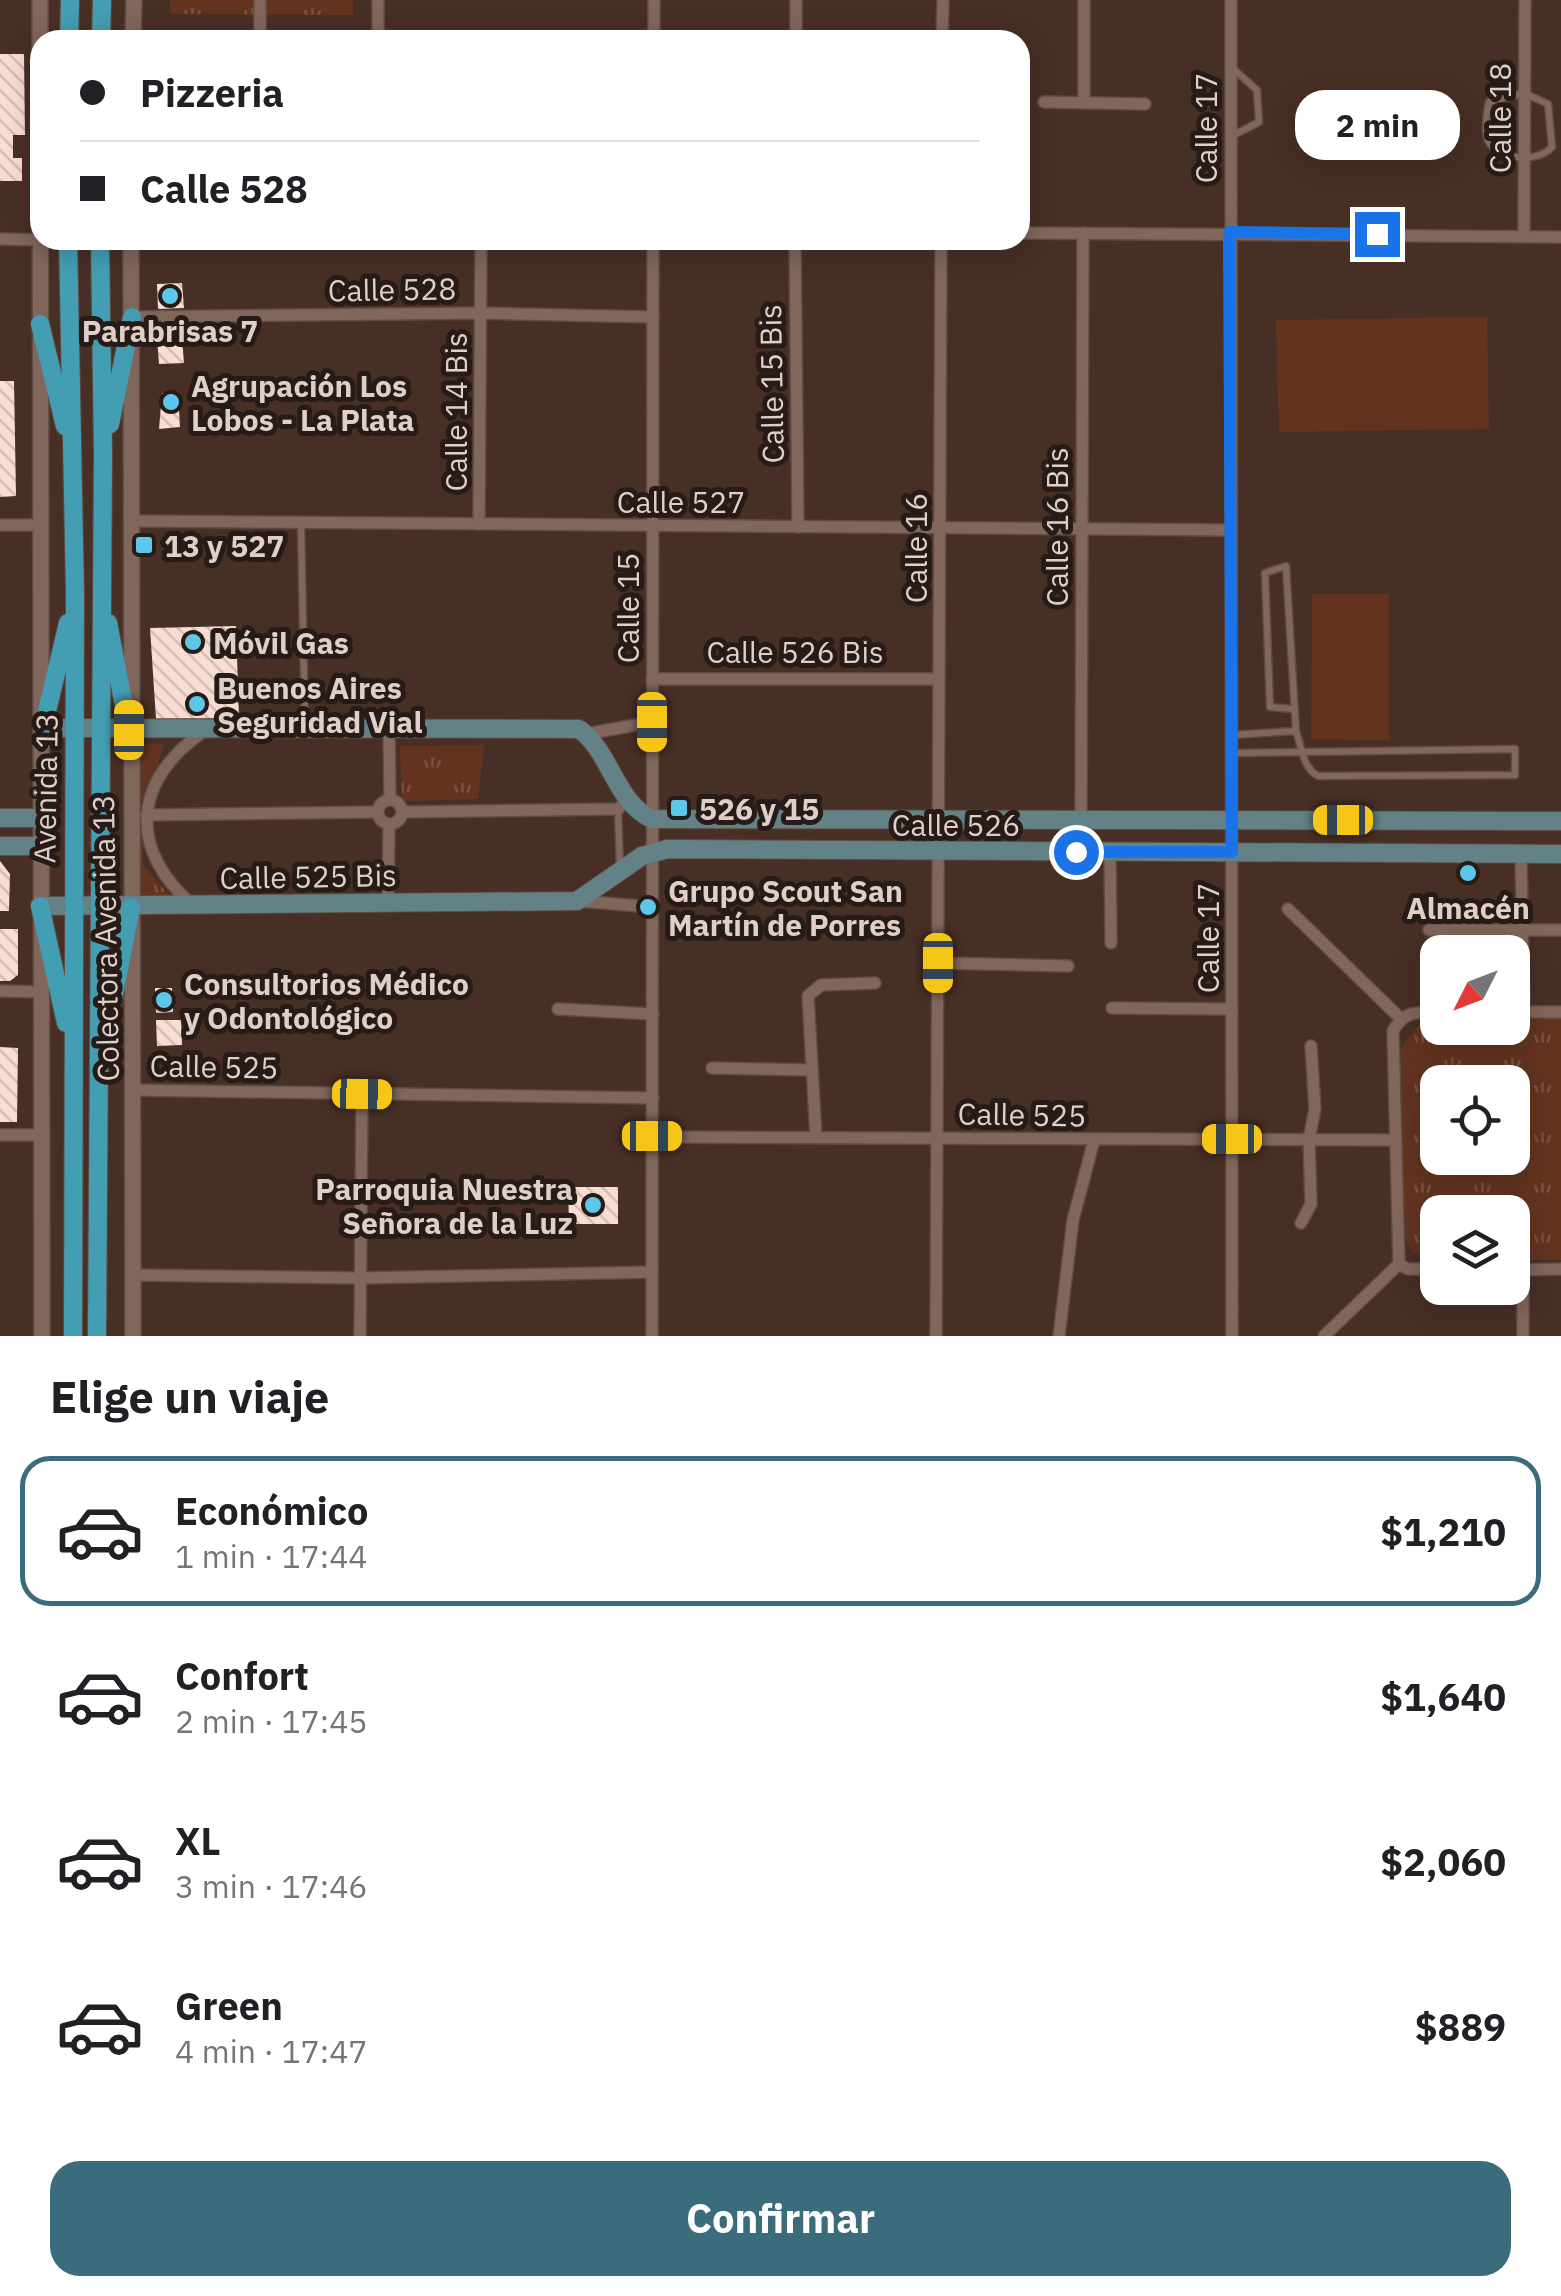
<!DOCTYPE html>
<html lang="es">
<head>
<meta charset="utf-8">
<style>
	:root { --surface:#fff; --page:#f6f6f6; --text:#202124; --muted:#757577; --line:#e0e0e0; --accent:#3b6c7c }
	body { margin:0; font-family:"IBM Plex Sans",sans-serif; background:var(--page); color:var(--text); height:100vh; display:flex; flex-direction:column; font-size:38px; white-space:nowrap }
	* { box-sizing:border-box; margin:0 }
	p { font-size:32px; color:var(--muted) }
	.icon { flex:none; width:55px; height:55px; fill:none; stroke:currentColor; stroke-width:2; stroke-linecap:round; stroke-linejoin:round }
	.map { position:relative; height:1336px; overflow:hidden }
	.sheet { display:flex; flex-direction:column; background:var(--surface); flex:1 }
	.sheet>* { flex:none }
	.hud { position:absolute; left:30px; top:30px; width:1000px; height:220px; border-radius:30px; box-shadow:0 5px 25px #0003; display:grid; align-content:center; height:220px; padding:0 50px; background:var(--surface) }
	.needle { width:65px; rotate:228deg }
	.buttons { position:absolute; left:1420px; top:935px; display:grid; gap:20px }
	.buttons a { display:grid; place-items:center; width:110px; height:110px; border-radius:20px; background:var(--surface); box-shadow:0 5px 25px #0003; font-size:50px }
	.end { position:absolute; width:45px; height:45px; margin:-22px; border:12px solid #1a73e8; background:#fff; box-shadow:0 0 0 5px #fff }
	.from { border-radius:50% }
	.bubble { position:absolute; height:70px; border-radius:30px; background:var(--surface); box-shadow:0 5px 25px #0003; font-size:32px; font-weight:700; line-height:70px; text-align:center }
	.car { position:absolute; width:30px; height:60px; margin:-30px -15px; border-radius:12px; box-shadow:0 0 8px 2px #0007; background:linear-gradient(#f5c518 24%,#345 0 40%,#f5c518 0 76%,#345 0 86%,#f5c518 0) }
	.hud b { display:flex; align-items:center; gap:35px; height:95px; font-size:38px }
	.hud b+b { border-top:2px solid var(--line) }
	.hud i { width:25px; height:25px; background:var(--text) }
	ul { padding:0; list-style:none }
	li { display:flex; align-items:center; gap:30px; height:150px; margin:0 20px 15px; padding:0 30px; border:5px solid transparent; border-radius:30px }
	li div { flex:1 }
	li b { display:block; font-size:38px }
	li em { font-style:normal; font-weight:700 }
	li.on { border-color:var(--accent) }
	li>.icon { width:90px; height:90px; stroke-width:1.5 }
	h2 { padding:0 50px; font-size:45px; line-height:120px }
	.action { display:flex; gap:20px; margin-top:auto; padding:20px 50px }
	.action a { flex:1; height:115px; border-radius:30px; background:var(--accent); color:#fff; font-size:40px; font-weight:700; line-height:115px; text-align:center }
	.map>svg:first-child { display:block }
	.grass { fill:url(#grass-tufts); fill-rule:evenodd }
	.pitch { fill:#623420 }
	.building { fill:url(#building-back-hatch) }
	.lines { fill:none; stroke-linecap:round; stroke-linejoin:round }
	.service-casing { stroke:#5f4b42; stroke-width:9 }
	.minor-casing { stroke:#5f4b42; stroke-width:14 }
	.tertiary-casing { stroke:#5f4b42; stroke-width:18 }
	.secondary-casing { stroke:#5f4b42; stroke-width:20 }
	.primary-casing { stroke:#5f4b42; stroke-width:20 }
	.service { stroke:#81665b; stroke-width:6 }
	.minor { stroke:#81665b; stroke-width:11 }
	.tertiary { stroke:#81665b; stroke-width:15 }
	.secondary { stroke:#628287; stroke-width:18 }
	.primary { stroke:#439eb3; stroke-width:18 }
	.route { stroke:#1a73e8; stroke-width:12 }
	.poi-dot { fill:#5cc7e8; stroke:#261b16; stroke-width:4 }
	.labels { text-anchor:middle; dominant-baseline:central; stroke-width:10; stroke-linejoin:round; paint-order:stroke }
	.street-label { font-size:30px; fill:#dfcfc8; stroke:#261b16 }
	.poi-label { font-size:30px; font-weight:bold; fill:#dfcfc8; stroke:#261b16; text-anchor:start }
</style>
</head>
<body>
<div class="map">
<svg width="1561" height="1336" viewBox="0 0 1561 1336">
	<defs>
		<pattern id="grass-tufts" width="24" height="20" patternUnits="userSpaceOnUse" patternTransform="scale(2.5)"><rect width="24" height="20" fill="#623420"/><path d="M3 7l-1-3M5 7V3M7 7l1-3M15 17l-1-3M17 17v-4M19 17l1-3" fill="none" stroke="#78503f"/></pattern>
		<pattern id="building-back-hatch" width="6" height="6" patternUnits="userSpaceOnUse" patternTransform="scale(2.5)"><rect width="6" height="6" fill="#f8ddd3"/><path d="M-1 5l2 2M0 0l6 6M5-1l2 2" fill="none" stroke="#d4bdb5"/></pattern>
	</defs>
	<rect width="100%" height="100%" fill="#482f25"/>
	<g class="grass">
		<path d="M170,0H353V15L170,14Z"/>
		<path d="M138,743L164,744L144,811L143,865L171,897H140Z"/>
		<path d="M484,745L478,799L402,801L400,746Z"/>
		<path d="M1561,1019V1260H1513L1512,1212H1438L1437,1262L1413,1253L1403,1234L1401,1050C1410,1035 1418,1020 1437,1020L1438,1028H1512L1513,1020ZM1438,1082H1512V1158H1438Z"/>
	</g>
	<g class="pitch">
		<path d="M1487,317L1489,429L1279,432L1276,320Z"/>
		<path d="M1312,594H1389V740L1311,739Z"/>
	</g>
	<g class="building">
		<path d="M0,54H24L25,135H13V158H22V181H0Z"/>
		<path d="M182,283L184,308L158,309L157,284Z"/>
		<path d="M182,338L184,363L159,364L157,339Z"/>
		<path d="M0,381H14L16,496L0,497Z"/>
		<path d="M178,392L180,427L159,429L162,393Z"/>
		<path d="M236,626L239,718L156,719L150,628Z"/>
		<path d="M0,861L10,874L9,911H0Z"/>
		<path d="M0,929H18V975L10,981H0Z"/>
		<path d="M155,988H172L173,1012L156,1013Z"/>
		<path d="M156,1020H181L182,1045L157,1046Z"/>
		<path d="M0,1047L18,1048L17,1122H0Z"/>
		<path d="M568,1187H618V1224H569Z"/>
	</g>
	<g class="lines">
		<g class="service-casing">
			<g id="service">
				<path d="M1231,67L1257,90L1259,122L1232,136"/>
				<path d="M1524,93L1548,104L1552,147C1539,162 1504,161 1490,144C1483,136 1487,112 1489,102Z"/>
				<path d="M301,523L305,728"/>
				<path d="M1293,709L1270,707L1265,573L1286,566L1296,731"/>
				<path d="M1231,735L1296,731C1301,745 1303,769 1318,776L1515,775V749L1233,753"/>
				<path d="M618,809L620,870"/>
			</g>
		</g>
		<g class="minor-casing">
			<g id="minor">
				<path d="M1084,0V103"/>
				<path d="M1231,0L1232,1336"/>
				<path d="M260,40V0"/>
				<path d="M378,40V0"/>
				<path d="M654,40V0"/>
				<path d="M796,40V0"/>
				<path d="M942,40L943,0"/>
				<path d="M1044,102L1145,104"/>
				<path d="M1020,233L1561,237"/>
				<path d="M1524,236L1525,0"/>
				<path d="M0,239L40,240"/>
				<path d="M795,240L798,527"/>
				<path d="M132,317L480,313L653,317"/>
				<path d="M131,521L1231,530"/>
				<path d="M479,524L481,240"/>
				<path d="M0,525H42"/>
				<path d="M652,679H939"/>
				<path d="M389,729L390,799"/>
				<path d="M586,734L652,722"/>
				<circle cx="390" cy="812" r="12"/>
				<path d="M402,812L618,809L628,799"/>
				<path d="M146,815L378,812"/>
				<path d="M1081,821L1083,233"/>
				<path d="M1110,852L1111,943"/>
				<path d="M1521,855L1524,1012"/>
				<path d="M577,901L652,907"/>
				<path d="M388,902L389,824"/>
				<path d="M191,904C127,846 134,780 204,731"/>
				<path d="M1288,909L1400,1018"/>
				<path d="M1429,930H1561"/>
				<path d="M938,963L1068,966"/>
				<path d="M0,991L40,992"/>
				<path d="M1112,1008L1232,1009"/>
				<path d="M558,1009L653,1014"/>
				<path d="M1438,1012C1416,1012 1404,1011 1393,1031L1399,1264L1408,1269H1438"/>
				<path d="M1512,1012H1561"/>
				<path d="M712,1068L812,1070"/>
				<path d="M134,1090L653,1098"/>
				<path d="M0,1135H42"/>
				<path d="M652,1137L1392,1140"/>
				<path d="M816,1137L808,996L821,985L875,983"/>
				<path d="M1301,1223L1311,1204L1309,1139L1315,1109L1311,1046"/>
				<path d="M1512,1270L1561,1269"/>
				<path d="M133,1275L360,1278L652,1272"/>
				<path d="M360,1336L362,1093"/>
				<path d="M652,1336L653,240"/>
				<path d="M936,1336L941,240"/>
				<path d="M1059,1336L1073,1220L1094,1140"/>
				<path d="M1324,1336L1399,1264"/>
				<path d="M1523,1336V1270"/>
			</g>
		</g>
		<g class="tertiary-casing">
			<g id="tertiary">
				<path d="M40,0L42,1336"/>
				<path d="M133,40L134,0"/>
				<path d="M131,240L133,1336"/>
			</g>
		</g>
		<g class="secondary-casing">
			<g id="secondary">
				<path d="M43,728L579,729C611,752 615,802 652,819L1561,821"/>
				<path d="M0,818H42"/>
				<path d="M0,846H42"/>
				<path d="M40,906L577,901L642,856L667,849L1561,854"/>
			</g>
		</g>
		<g class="primary-casing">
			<g id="primary">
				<path d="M69,40L70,0"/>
				<path d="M101,40L102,0"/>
				<path d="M68,240L75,594L73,1336"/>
				<path d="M40,324L65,426"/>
				<path d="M110,424L132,317"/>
				<path d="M108,623L129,731"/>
				<path d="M43,728L68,623"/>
				<path d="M40,906L66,1023"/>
				<path d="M108,1026L131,907"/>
				<path d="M97,1336L103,454L100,240"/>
			</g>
		</g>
		<use href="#service" class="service"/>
		<use href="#minor" class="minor"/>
		<use href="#tertiary" class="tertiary"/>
		<use href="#secondary" class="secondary"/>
		<use href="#primary" class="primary"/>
	</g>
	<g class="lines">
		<path class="route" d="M1076,852H1232L1229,232L1377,234"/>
	</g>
	<g class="poi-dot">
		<circle cx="170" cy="296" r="10"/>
		<circle cx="171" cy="402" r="10"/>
		<rect x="134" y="535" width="20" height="20" rx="5"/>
		<circle cx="193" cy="642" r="10"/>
		<circle cx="197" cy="704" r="10"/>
		<rect x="669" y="798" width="20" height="20" rx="5"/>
		<circle cx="1468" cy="873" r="10"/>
		<circle cx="648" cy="907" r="10"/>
		<circle cx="164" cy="1000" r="10"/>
		<circle cx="593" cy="1205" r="10"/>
	</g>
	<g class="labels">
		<g class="street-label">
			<text transform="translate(1499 118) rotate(-90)">Calle 18</text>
			<text transform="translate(1205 128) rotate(-90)">Calle 17</text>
			<text transform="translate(392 289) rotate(-1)">Calle 528</text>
			<text transform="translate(771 384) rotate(-91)">Calle 15 Bis</text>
			<text transform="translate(455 412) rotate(-90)">Calle 14 Bis</text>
			<text x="681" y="501">Calle 527</text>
			<text transform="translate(1056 527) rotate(-90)">Calle 16 Bis</text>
			<text transform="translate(915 548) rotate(-90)">Calle 16</text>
			<text transform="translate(627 608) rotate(-90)">Calle 15</text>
			<text x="795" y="651">Calle 526 Bis</text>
			<text transform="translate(45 788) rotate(-89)">Avenida 13</text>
			<text x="956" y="824">Calle 526</text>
			<text transform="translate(308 876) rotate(-1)">Calle 525 Bis</text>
			<text transform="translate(105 938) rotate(-91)">Colectora Avenida 13</text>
			<text transform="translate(1207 938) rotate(-90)">Calle 17</text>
			<text transform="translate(214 1066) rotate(1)">Calle 525</text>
			<text transform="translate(1022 1114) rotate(1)">Calle 525</text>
		</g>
		<g class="poi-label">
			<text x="170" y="330" text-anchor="middle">Parabrisas 7</text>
			<text x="191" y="385">Agrupación Los<tspan x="191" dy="34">Lobos - La Plata</tspan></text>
			<text x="164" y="545">13 y 527</text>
			<text x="213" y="642">Móvil Gas</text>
			<text x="217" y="687">Buenos Aires<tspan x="217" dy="34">Seguridad Vial</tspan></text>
			<text x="699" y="808">526 y 15</text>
			<text x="668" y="890">Grupo Scout San<tspan x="668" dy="34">Martín de Porres</tspan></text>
			<text x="1468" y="907" text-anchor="middle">Almacén</text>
			<text x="184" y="983">Consultorios Médico<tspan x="184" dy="34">y Odontológico</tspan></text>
			<text x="573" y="1188" text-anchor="end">Parroquia Nuestra<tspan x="573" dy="34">Señora de la Luz</tspan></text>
		</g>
	</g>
</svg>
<div class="buttons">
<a><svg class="needle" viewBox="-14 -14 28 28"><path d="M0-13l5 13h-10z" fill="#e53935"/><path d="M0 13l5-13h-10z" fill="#757577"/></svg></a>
<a><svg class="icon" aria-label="locate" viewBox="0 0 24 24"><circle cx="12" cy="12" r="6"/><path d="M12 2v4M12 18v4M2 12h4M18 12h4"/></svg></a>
<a><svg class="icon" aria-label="layers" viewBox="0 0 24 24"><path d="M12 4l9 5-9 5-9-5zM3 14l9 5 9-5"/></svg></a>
</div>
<i class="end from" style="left:1076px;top:852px"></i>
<i class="end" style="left:1377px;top:234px"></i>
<div class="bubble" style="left:1295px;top:90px;width:165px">2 min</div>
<i class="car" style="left:652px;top:722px;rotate:180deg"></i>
<i class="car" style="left:129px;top:730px;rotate:0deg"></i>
<i class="car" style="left:1343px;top:820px;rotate:270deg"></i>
<i class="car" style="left:938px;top:963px;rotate:180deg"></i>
<i class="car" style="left:362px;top:1094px;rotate:91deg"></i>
<i class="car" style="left:652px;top:1136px;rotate:90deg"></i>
<i class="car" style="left:1232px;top:1139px;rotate:270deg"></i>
<div class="hud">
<b><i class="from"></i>Pizzeria</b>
<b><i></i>Calle 528</b>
</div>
</div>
<section class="sheet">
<h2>Elige un viaje</h2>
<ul>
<li class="on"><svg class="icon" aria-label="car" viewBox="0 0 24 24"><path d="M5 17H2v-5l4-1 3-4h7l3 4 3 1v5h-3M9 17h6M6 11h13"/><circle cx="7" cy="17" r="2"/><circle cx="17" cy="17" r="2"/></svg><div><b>Económico</b><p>1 min · 17:44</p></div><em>$1,210</em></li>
<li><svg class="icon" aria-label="car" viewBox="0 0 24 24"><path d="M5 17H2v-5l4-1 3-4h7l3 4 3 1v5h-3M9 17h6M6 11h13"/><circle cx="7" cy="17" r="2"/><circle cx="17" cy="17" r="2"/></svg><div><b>Confort</b><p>2 min · 17:45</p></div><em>$1,640</em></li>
<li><svg class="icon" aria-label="car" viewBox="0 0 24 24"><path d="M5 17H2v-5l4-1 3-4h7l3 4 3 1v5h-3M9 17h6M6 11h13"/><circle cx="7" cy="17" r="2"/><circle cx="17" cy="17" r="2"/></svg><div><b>XL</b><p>3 min · 17:46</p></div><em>$2,060</em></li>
<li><svg class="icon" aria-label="car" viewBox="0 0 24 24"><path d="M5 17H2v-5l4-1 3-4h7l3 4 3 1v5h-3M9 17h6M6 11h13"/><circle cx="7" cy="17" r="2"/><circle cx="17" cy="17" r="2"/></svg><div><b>Green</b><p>4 min · 17:47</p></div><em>$889</em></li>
</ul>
<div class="action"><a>Confirmar</a></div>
</section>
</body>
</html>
